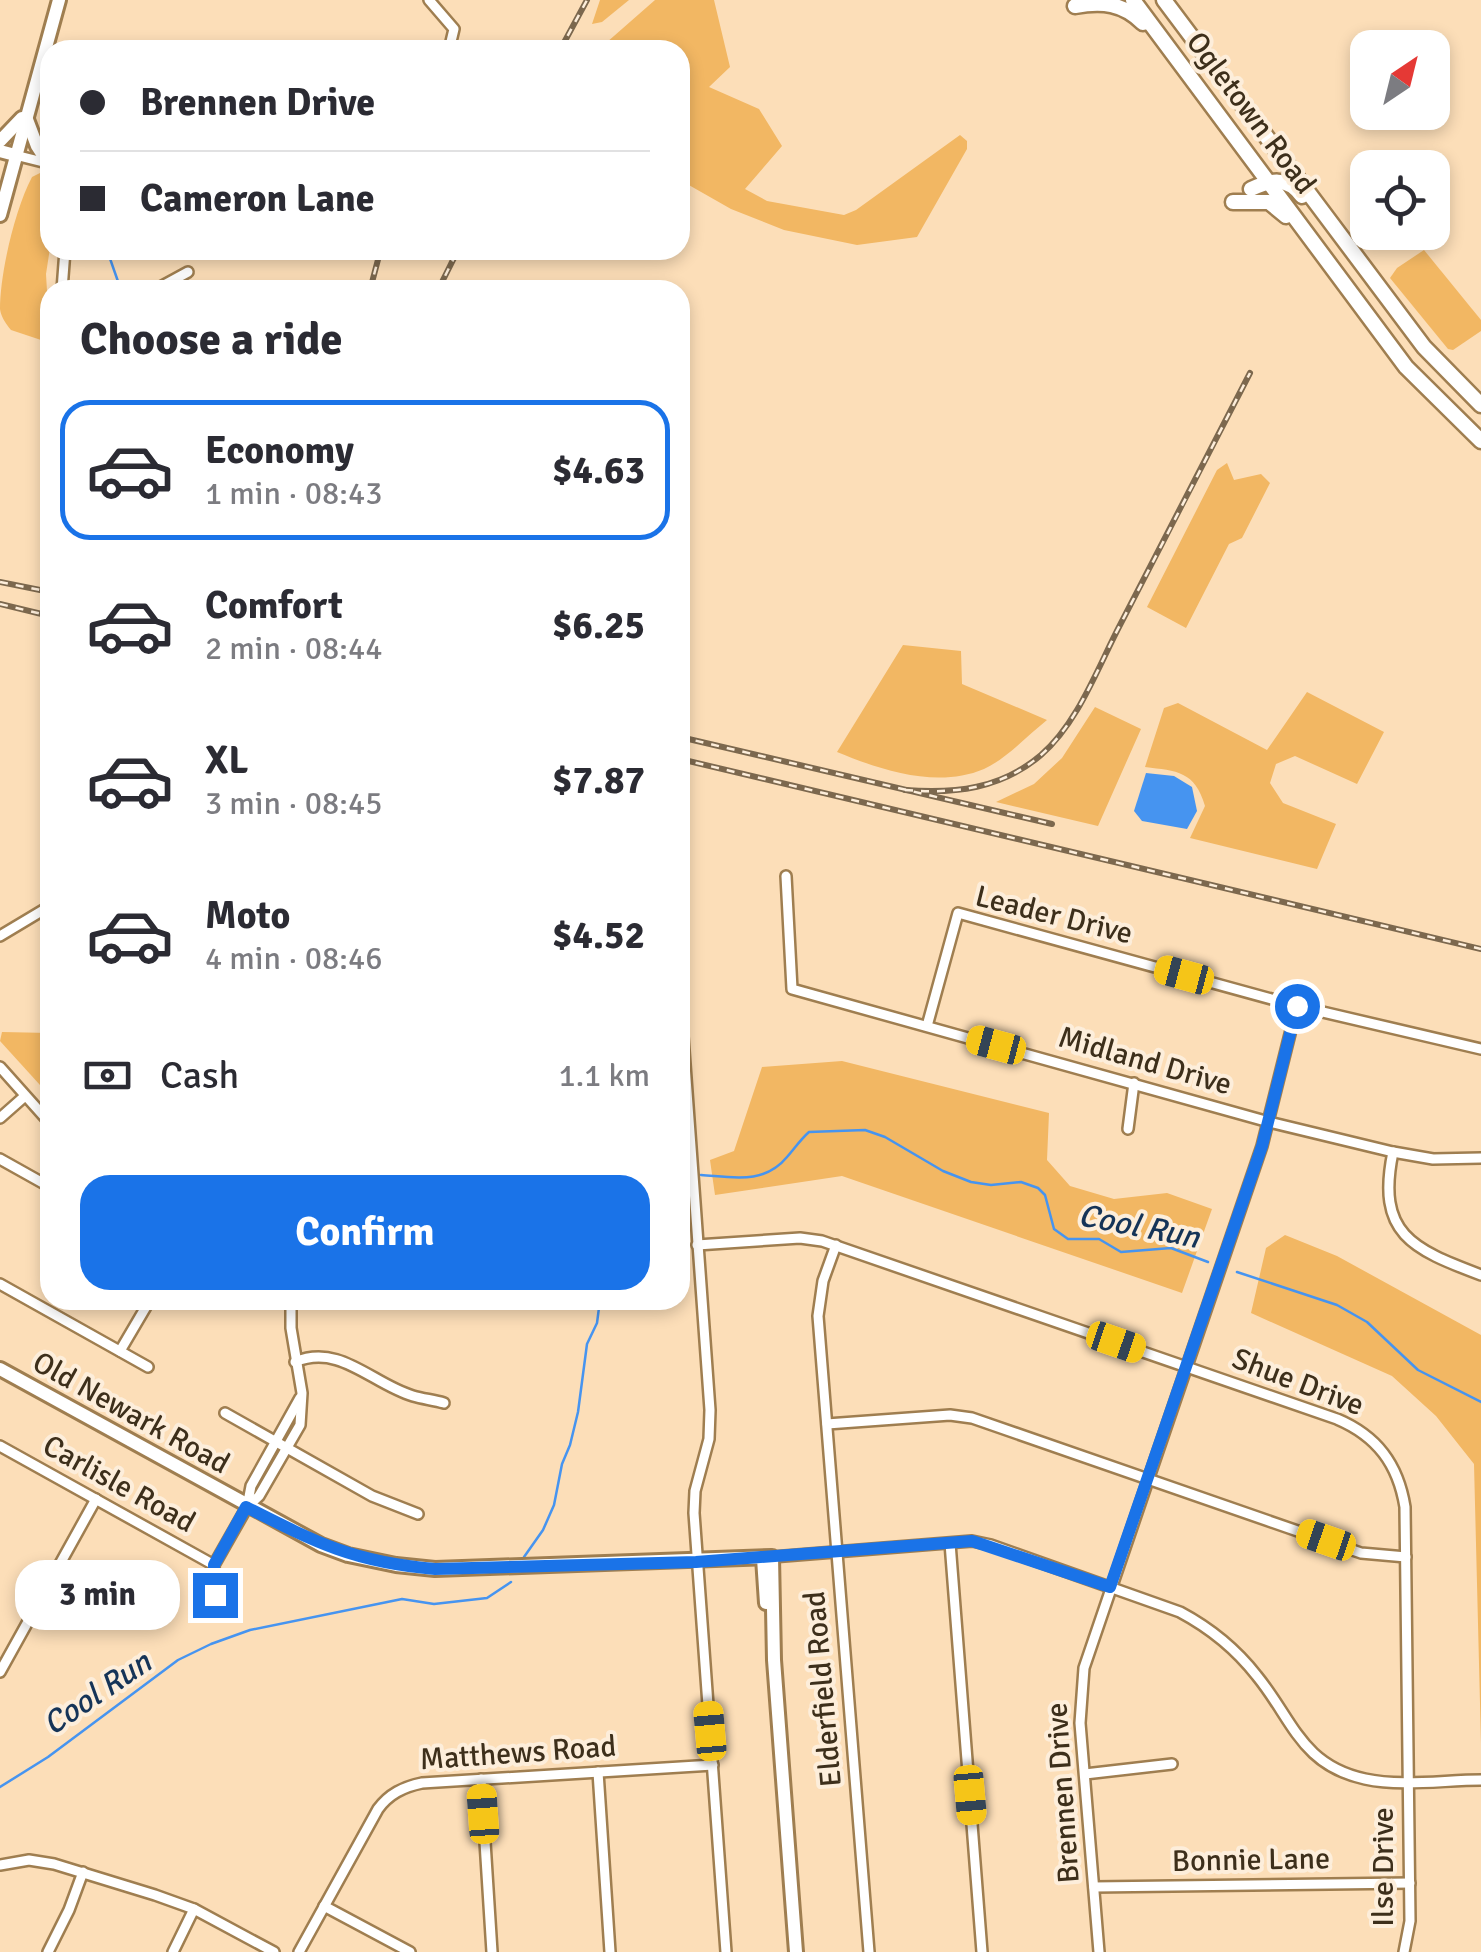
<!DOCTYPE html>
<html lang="en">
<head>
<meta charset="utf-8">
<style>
	:root { --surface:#fff; --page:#f7f7f7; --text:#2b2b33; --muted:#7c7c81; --line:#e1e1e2; --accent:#1a73e8 }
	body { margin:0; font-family:Signika,sans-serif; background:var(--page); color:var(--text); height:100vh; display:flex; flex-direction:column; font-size:38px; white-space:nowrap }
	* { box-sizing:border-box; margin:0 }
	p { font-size:32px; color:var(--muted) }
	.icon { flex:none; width:55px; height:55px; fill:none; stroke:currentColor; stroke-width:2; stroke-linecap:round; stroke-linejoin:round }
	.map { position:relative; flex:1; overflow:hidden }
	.panel { position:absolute; left:40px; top:280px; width:650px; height:1030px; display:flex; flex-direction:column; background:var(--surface); border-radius:30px; box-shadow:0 5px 15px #0003 }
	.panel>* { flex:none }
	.banner { position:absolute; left:40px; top:40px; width:650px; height:220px; border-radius:30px; box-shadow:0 5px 15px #0003; display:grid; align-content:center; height:220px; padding:0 40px; background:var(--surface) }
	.needle { width:65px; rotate:35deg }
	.controls { position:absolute; left:1350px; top:30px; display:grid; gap:20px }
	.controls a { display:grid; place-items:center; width:100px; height:100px; border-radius:20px; background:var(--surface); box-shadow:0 5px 15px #0003; font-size:50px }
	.end { position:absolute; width:45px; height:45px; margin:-22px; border:12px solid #1a73e8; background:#fff; box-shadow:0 0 0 5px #fff }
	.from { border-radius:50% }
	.bubble { position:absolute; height:70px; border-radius:30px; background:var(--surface); box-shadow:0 5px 15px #0003; font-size:32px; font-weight:800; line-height:70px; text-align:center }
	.car { position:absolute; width:30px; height:60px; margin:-30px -15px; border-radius:12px; box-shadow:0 0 8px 2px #0007; background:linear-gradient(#f5c518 24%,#345 0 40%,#f5c518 0 76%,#345 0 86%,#f5c518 0) }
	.banner b { display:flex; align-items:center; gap:35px; height:95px; font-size:38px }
	.banner b+b { border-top:2px solid var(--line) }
	.banner i { width:25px; height:25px; background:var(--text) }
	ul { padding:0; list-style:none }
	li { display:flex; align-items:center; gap:30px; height:140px; margin:0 20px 15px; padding:0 20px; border:5px solid transparent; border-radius:30px }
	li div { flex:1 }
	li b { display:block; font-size:38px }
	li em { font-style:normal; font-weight:800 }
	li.on { border-color:var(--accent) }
	li>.icon { width:90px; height:90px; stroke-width:1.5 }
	h2 { padding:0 40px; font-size:45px; line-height:120px }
	.pay { display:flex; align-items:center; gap:25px; height:110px; padding:0 40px; font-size:38px }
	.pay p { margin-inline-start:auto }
	.button { display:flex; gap:20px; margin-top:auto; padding:20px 40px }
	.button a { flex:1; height:115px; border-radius:30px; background:var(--accent); color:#fff; font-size:40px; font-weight:800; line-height:115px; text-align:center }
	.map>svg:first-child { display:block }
	.green { fill:#f2b763 }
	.water { fill:#4694f0 }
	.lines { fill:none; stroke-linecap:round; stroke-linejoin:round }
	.stream { stroke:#4694f0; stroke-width:2.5 }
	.street-casing { stroke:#9f7e50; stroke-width:14 }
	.secondary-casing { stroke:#9f7e50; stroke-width:18 }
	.primary-casing { stroke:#9f7e50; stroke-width:19 }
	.street { stroke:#fff; stroke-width:9 }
	.secondary { stroke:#fff; stroke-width:12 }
	.primary { stroke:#fff; stroke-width:14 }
	.rail-casing { stroke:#7c684e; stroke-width:6 }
	.rail { stroke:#fdeedb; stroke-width:2.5; stroke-dasharray:8; stroke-linecap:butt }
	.route { stroke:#1a73e8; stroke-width:12 }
	.labels { text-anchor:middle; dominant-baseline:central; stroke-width:8; stroke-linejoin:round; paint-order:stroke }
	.street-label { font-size:30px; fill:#3d2f1b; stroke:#fdeedb }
	.water-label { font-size:32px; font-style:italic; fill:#153458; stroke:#fdeedb }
</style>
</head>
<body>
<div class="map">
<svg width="1481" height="1952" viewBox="0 0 1481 1952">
	<rect width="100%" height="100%" fill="#fcdeb8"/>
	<g class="green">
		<path d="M600,0H629L602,22L592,24Z"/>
		<path d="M655,0H714L730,67L709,87L759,109L782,146L745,189L767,201L844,215L856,210L960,135L967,141V149L917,237L857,245L784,230L731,209L680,180V50H598Z"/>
		<path d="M40,173L50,176V248L46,274L50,343L11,330C6,324 1,317 0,309C0,273 15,209 32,177Z"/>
		<path d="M1424,250L1481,320V331L1453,350L1448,349L1390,278L1397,268Z"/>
		<path d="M1227,463L1234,480L1261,474L1270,483L1242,538L1229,544L1186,628L1147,607L1217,470Z"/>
		<path d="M903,645L961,651L962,684L1047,720C1028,735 1006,759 984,769C937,789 881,770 837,752Z"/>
		<path d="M1307,692L1384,732L1357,784L1295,756L1276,764L1270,783L1283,803L1336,824L1317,869L1190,838L1205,806C1195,771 1177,771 1145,767L1164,708L1178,703L1267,750Z"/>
		<path d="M1095,707L1141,729L1098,826L996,802L1034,784L1062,758Z"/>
		<path d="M2,1032L50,1033V1096L0,1041Z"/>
		<path d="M842,1061L1049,1113L1047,1160L1070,1186L1114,1199L1167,1193L1212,1209L1182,1293L842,1176L715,1195L710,1160L734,1151L762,1067Z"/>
		<path d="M1285,1235L1337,1256L1481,1335V1743L1474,1464L1436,1416L1392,1376L1251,1313L1266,1248Z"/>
	</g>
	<path class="water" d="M1146,773L1174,776L1192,787L1197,811L1187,829L1142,821L1134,811Z"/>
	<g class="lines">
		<g class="stream">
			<path d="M107,250L121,290"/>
			<path d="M701,1175C732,1177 764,1185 787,1157C795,1148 800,1140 809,1132L865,1130L885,1137L943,1171L971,1182L991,1185L1021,1182L1038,1188L1045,1195L1054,1229L1068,1239H1099L1121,1252L1171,1248L1208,1262"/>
			<path d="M680,1179L683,1178"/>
			<path d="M1237,1272L1337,1305L1367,1322L1418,1370L1481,1402"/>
			<path d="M524,1557L543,1530L554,1505L562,1464L570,1445L578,1412L587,1344L597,1323L600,1300"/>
			<path d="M0,1787L48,1757L178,1660L211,1644L250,1630L402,1599L434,1604L487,1598L511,1582"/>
		</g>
		<g class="street-casing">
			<g id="street">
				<path d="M429,0L454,29L449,50"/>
				<path d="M15,155L47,163"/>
				<path d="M62,290L65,250"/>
				<path d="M155,290L188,272"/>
				<path d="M786,876L792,989L1269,1122L1393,1152L1433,1159L1481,1158"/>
				<path d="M0,936L50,906"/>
				<path d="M680,995L710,1410L709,1439L695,1491L694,1513L726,1952"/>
				<path d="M927,1026L958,913L1297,1006L1481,1049"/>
				<path d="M0,1067L50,1123"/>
				<path d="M0,1118L25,1096"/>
				<path d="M1128,1129L1134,1083"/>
				<path d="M1393,1152C1376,1234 1412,1249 1481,1275"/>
				<path d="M0,1159L50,1187"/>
				<path d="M697,1245L800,1238L822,1241L1337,1419C1377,1436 1398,1464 1405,1507L1410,1921L1404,1952"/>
				<path d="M836,1245L823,1281L818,1316L869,1952"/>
				<path d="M0,1284L148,1367"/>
				<path d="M120,1351L150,1300"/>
				<path d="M295,1362C340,1343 372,1384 413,1396C423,1399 434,1400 444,1403"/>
				<path d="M225,1413L372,1496L418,1514"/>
				<path d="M827,1424L950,1415L972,1418L1361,1553L1406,1557"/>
				<path d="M0,1446L214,1565"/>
				<path d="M247,1507L251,1486L300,1398"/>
				<path d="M950,1543L982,1952"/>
				<path d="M772,1557L972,1541L991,1545L1180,1612C1210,1628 1236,1649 1257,1676C1293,1720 1301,1765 1365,1779C1402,1787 1444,1780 1481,1780"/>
				<path d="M215,1595L214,1565L247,1507L259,1496L300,1425L302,1393L291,1328V1300"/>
				<path d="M0,1672L96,1499"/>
				<path d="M598,1772L610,1952"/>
				<path d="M1085,1774L1172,1764"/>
				<path d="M481,1779L492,1952"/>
				<path d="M0,1865L29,1860L54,1864L155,1895L194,1909L274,1952"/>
				<path d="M1094,1887L1410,1883"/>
				<path d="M324,1906L410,1952"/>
				<path d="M48,1952L69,1910L83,1872"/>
				<path d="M173,1952L194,1909"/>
				<path d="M299,1952L378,1809C389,1794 403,1787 422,1783L713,1765"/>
				<path d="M1099,1952L1080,1723L1084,1668L1262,1146L1297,1006"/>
			</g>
		</g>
		<g class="secondary-casing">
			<g id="secondary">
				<path d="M26,117L37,146L48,163"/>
				<path d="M0,141L22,118"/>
				<path d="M0,151L15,155"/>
				<path d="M0,215L59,0"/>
				<path d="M0,1369L321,1545L348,1555L396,1565L435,1569L772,1557L774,1660L796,1952"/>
				<path d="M763,1558L766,1603"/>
			</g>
		</g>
		<g class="primary-casing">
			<g id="primary">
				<path d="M1133,0L1406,367L1481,441"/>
				<path d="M1164,0L1424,347L1481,405"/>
				<path d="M1075,6C1102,1 1123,3 1143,23"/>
				<path d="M1251,189C1270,180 1287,176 1302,196"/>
				<path d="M1233,202H1269L1286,216"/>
			</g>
		</g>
		<use href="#street" class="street"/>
		<use href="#secondary" class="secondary"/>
		<use href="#primary" class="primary"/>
		<g class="rail-casing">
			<g id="rail">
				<path d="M560,50L587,0"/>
				<path d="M370,290L380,252"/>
				<path d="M438,290L458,250"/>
				<path d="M0,582L50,592"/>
				<path d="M0,604L50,616"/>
				<path d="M680,737L1052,824"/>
				<path d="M680,759L1481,949"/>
				<path d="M905,790C955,794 1001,789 1041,755C1078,723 1098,667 1120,625C1164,541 1207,457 1250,373"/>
			</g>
		</g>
		<use href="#rail" class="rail"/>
	</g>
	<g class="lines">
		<path class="route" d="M215,1595L214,1565L246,1507C317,1543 354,1562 435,1569L696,1562L972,1541L1110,1587L1262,1146L1297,1006"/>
	</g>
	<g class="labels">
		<g class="street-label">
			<text transform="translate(1251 113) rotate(53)">Ogletown Road</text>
			<text transform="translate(1054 915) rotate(14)">Leader Drive</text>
			<text transform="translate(1145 1061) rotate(16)">Midland Drive</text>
			<text transform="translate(1298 1382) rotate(21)">Shue Drive</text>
			<text transform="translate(131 1413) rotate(29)">Old Newark Road</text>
			<text transform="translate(119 1484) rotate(29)">Carlisle Road</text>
			<text transform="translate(823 1689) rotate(-95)">Elderfield Road</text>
			<text transform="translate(518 1753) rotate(-4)">Matthews Road</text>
			<text transform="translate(1063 1793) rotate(-94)">Brennen Drive</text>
			<text transform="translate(1251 1860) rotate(-1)">Bonnie Lane</text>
			<text transform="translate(1383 1867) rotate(-90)">Ilse Drive</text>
		</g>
		<g class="water-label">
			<text transform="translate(1139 1226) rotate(11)">Cool Run</text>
			<text transform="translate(97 1693) rotate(-34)">Cool Run</text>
		</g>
	</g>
</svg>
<div class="controls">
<a><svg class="needle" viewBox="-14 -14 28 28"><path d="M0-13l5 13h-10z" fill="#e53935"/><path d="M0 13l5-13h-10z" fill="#7c7c81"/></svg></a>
<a><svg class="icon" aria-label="locate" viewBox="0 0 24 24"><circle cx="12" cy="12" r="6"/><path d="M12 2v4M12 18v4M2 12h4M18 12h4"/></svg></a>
</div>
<i class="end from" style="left:1297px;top:1006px"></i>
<i class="end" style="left:215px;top:1595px"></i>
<div class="bubble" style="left:15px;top:1560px;width:165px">3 min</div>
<i class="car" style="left:1184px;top:975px;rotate:285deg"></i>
<i class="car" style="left:996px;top:1045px;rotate:285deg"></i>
<i class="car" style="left:1116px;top:1342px;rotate:109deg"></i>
<i class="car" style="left:1326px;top:1540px;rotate:289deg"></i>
<i class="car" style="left:710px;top:1731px;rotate:355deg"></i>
<i class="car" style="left:970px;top:1795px;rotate:175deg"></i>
<i class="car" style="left:483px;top:1814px;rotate:356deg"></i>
<div class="banner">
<b><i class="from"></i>Brennen Drive</b>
<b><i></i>Cameron Lane</b>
</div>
<section class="panel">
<h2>Choose a ride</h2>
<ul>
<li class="on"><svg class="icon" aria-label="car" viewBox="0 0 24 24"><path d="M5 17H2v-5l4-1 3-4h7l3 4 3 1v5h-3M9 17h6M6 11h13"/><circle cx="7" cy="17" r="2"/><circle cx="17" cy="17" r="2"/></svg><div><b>Economy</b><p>1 min · 08:43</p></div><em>$4.63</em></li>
<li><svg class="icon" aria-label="car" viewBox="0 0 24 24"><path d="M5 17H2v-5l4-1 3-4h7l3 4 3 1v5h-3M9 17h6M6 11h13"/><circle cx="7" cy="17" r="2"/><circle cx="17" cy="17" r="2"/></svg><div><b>Comfort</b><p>2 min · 08:44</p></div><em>$6.25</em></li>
<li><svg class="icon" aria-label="car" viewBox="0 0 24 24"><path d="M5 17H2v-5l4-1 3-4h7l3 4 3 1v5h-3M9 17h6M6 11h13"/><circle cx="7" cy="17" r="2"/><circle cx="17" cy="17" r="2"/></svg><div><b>XL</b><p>3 min · 08:45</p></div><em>$7.87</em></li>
<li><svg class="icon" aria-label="car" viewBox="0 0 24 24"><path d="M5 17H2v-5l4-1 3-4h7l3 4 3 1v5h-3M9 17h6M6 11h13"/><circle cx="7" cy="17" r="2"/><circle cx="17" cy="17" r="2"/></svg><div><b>Moto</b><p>4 min · 08:46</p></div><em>$4.52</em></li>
</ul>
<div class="pay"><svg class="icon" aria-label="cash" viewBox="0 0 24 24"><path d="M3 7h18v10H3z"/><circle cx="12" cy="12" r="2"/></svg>Cash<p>1.1 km</p></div>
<div class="button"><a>Confirm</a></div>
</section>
</div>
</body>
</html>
